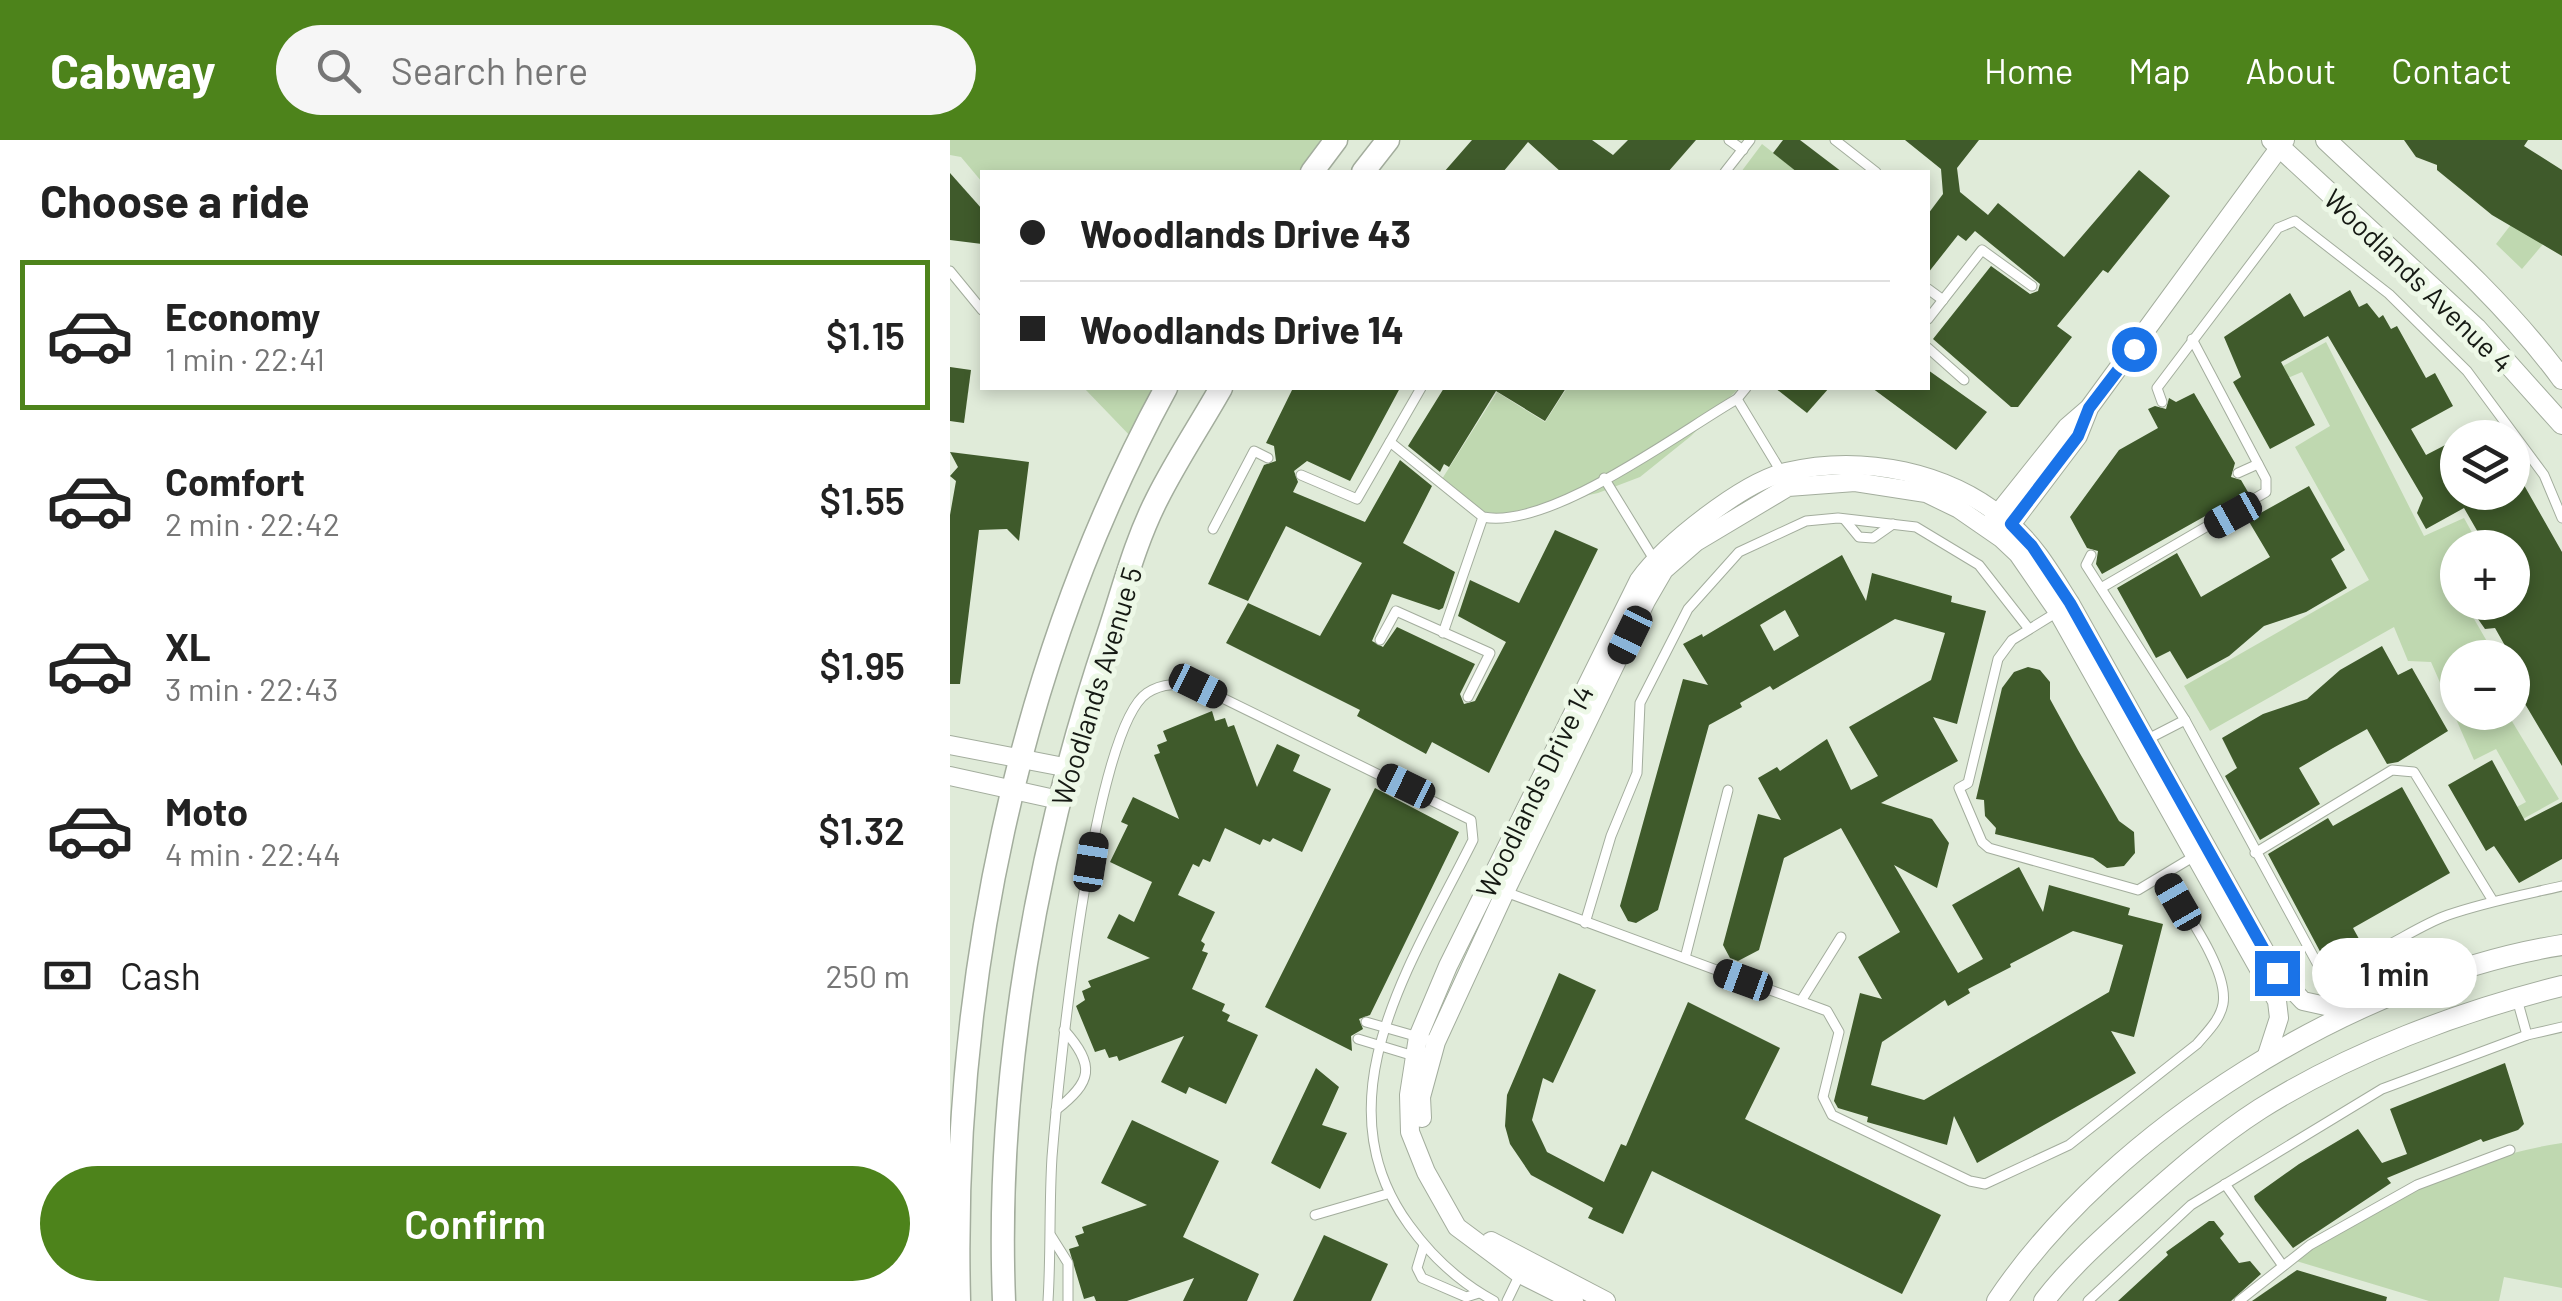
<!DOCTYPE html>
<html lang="en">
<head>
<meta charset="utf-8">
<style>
	:root { --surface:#fff; --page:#f6f6f6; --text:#222; --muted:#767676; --line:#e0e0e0; --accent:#4d831b }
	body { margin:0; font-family:Barlow,sans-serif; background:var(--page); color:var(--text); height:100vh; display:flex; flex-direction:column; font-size:38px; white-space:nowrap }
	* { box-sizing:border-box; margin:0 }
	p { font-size:32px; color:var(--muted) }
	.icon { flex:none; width:55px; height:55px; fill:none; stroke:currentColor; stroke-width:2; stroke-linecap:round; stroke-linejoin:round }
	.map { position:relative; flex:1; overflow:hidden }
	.sheet { display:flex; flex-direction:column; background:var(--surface); width:950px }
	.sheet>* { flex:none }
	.banner { position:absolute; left:30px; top:30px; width:950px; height:220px; border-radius:0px; box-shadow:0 5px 15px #0003; display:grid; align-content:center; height:220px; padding:0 40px; background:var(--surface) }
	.tools { position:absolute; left:1490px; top:280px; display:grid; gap:20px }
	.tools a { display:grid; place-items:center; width:90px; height:90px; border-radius:50%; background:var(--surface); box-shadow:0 5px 15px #0003; font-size:50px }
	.end { position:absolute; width:45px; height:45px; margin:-22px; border:12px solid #1a73e8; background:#fff; box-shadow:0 0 0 5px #fff }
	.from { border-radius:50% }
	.bubble { position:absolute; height:70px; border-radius:35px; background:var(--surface); box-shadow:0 5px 15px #0003; font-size:32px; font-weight:600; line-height:70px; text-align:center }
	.car { position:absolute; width:30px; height:60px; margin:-30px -15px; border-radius:12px; box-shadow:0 0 8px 2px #0007; background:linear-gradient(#222 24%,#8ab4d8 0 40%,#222 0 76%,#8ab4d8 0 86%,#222 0) }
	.banner b { display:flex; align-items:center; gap:35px; height:95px; font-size:38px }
	.banner b+b { border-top:2px solid var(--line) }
	.banner i { width:25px; height:25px; background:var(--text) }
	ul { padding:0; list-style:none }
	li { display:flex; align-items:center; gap:30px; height:150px; margin:0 20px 15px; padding:0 20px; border:5px solid transparent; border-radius:0px }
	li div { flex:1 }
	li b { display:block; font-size:38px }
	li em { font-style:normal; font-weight:600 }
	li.on { border-color:var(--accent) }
	li>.icon { width:90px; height:90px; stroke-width:1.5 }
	h2 { padding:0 40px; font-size:45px; line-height:120px }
	.pay { display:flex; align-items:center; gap:25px; height:110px; padding:0 40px; font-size:38px }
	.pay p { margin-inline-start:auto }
	.primary-button { display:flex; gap:20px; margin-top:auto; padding:20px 40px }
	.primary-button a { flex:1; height:115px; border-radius:60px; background:var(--accent); color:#fff; font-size:40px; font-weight:600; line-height:115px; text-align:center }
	header { display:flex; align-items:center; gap:60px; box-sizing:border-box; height:140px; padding:0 50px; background:var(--accent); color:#fff }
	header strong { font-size:48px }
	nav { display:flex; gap:55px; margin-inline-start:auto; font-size:35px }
	.search { width:700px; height:90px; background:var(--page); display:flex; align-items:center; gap:25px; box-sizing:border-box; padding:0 35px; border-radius:55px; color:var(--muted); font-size:38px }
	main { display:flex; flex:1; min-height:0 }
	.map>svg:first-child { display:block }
	.green { fill:#bfd8b0 }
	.building { fill:#3f5a2b; fill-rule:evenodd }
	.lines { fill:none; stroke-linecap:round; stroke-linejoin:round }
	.service-casing { stroke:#a3ad9d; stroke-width:11 }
	.minor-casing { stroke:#a3ad9d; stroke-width:20 }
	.tertiary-casing { stroke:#a3ad9d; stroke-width:22 }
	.secondary-casing { stroke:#a3ad9d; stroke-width:25 }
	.service { stroke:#fff; stroke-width:9 }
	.minor { stroke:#fff; stroke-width:18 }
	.tertiary { stroke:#fff; stroke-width:20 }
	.secondary { stroke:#fff; stroke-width:22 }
	.route { stroke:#1a73e8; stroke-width:12 }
	.labels { text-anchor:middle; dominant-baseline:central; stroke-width:10; stroke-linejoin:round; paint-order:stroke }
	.street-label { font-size:28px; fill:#151913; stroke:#edf8e7 }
</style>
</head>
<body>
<header>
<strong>Cabway</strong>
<div class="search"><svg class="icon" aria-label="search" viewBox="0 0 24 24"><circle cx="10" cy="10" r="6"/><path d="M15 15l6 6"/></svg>Search here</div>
<nav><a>Home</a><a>Map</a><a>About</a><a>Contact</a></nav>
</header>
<main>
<section class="sheet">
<h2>Choose a ride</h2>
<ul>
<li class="on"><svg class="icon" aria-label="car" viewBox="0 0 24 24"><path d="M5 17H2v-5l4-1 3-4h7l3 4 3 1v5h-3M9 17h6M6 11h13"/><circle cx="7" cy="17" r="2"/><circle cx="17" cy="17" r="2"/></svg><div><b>Economy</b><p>1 min · 22:41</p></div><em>$1.15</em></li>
<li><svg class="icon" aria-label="car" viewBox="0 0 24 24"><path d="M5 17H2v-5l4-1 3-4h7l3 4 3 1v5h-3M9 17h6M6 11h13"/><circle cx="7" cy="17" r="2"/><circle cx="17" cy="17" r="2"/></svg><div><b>Comfort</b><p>2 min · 22:42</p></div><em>$1.55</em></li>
<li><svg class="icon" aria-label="car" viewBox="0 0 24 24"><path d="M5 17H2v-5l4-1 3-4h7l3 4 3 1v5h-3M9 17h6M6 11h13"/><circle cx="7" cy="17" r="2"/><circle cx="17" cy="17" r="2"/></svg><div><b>XL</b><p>3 min · 22:43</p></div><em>$1.95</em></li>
<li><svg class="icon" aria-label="car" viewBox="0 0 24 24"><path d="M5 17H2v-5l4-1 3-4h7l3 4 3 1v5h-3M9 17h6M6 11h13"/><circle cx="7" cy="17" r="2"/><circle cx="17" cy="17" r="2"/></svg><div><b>Moto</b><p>4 min · 22:44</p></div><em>$1.32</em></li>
</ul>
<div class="pay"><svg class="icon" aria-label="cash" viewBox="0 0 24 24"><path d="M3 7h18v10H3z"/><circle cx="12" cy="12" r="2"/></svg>Cash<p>250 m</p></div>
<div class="primary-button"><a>Confirm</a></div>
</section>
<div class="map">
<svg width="1612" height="1161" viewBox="0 0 1612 1161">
	<rect width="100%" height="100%" fill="#e0ebd9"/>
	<g class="green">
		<path d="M0,0H385L361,32H32V42L11,17L0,15Z"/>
		<path d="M812,4L848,32H791Z"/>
		<path d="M1563,82L1594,103L1572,129L1546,104Z"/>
		<path d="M1376,202L1474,396L1514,378L1530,407L1508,408V462L1519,463L1516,465L1546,517L1508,518V572L1557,573L1609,659L1571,680L1565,668L1576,662L1546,609L1524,620L1481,522L1458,521L1444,487L1260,591L1234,546L1419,440L1345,307L1380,286L1352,232L1331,241L1326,230Z"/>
		<path d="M134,248H216L186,302Z"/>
		<path d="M617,248H789L741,296L690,337L648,353L552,374L535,372L492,339L547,252L595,282Z"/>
		<path d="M1612,1003V1148L1554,1137L1549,1161H1479L1343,1120C1415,1063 1522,1016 1612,1003Z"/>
	</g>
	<g class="building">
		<path d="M522,0H642L663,15L678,0H746L718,32H611L578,2L553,32H494Z"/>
		<path d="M833,0H850L892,32H847L823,13Z"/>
		<path d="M955,0H1029L1007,28L1010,52L1038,75L1048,63L1114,117L1189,30L1220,56L1158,133L1153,130L1107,186L1122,197L1068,267H1061L983,199L1041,126L1080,154L1088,151L1090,144L1025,91L1016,101L1008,95L978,133V74L993,54L991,29Z"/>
		<path d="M1454,0H1578L1574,6L1612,30V116L1542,75L1487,30V25L1466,17Z"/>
		<path d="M0,33L32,69V104L0,100Z"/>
		<path d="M1400,150L1409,167L1417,163L1429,178L1433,175L1441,189L1447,186L1476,238L1485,233L1503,266L1461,289L1476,315L1503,301L1508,309V352H1562V324L1612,412V626L1565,547L1575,541L1545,488L1535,489L1521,469L1533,462H1562V408H1547L1541,397L1533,401L1514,368L1476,389L1467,373L1473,358L1378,196L1331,222L1365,285L1320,309L1283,242L1291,237L1274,197L1340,153L1354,177Z"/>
		<path d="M0,227L21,230L14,283L0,281Z"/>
		<path d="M978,230L1037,272L1006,310L922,248H978Z"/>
		<path d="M343,248H450L400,341L357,321L344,331L348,342L343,352L415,382L450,320L482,346L453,403L505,432L493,468L489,470L442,454L422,501L433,507L447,487L525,524L510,554L514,564L525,561L556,502L508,476L520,440L569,463L605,390L648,409L539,633L482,602L476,614L407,576L410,570L276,503L298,463L370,496L412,423L336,386L298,461L258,444L314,325L326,321L324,306L316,303Z"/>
		<path d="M494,248H616L595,281L546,251L499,327L494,324L490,332L458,306Z"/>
		<path d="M825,248H879L857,273Z"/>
		<path d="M1244,253L1285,323L1281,337L1291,340L1298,352L1152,434L1146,424L1148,411L1137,408L1120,377L1169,310L1208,288L1198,269L1205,266L1216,269L1219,258L1226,262Z"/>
		<path d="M0,312L79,322L69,401L57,389L29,390L10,544H0V375L6,341L0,336L8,327Z"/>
		<path d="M1359,346L1395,410L1381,419L1397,448L1356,472L1314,486L1279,516L1237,539L1220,511L1206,518L1167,448L1227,413L1251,457L1320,417L1298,380Z"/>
		<path d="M892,415L916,461L922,433L1002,456L1001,462L1036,471L1007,584L983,577L1008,621L931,663L982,679L999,703L987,748L944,725L1008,833L1033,819L1002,765L1069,727L1093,772L1099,745L1180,768L1178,775L1213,784L1184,897L1161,891L1186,933L1027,1023L1004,976L997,1005L917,982L918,977L888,968L884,961L910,853L932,859L908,817L950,792L891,688L834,718L809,810L788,821L780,818L773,805L808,674L831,680L808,638L827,627L830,631L877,599L901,650L928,636L899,587L981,540L995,493L945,479L823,550L820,546L790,563L792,567L759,585L708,770L686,783L678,781L670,766L733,539L758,545L733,504L752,494L753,497ZM835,470L849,496L824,511L810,485ZM1123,791L1173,805L1159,852L974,960L921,945L932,902L995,860L998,866L1020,853L1018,849L1061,827L1060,824Z"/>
		<path d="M1432,506L1448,535L1462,528L1498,591L1448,622L1437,624L1417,589L1383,608L1349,628L1370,664L1310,700L1275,636L1287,628L1272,598L1313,574L1357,559L1390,530Z"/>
		<path d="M1078,527L1090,530L1100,542V559L1128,610L1169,681L1184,692L1185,713L1174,726L1157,728L1143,718L1045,694L1046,688L1035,676L1034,660L1026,659L1052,548L1064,532Z"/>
		<path d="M262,571L265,581L275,578L278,587L284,585L307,647L327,604L350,615L343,631L381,649L352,712L323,698L320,702L313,699L310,705L275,688L260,722L253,719L249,727L243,724L228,755L265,772L251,801L255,804L252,811L258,813L242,849L275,864L272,871L280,875L277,881L308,895L276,964L239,947L236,954L211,942L234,896L169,921L167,916L159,918L155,909L145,912L126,866L135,860L132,851L141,847L138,841L200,818L157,798L169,774L184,782L202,742L160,722L178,685L171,682L183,657L229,679L204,615L210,613L207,605L217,601L213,591Z"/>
		<path d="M1542,620L1575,681L1612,662V719L1569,743L1544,706L1536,711L1498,645Z"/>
		<path d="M1452,647L1500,733L1403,788L1413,806L1373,817L1318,714L1378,678L1383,686Z"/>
		<path d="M425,648L509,692L420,875L409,879L413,889L401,896L402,911L315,867Z"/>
		<path d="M609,833L646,850L603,943L593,938L582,980L597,1012L654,1042L671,1004L676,1006L738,862L830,908L795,979L991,1075L952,1154L702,1031L673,1094L638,1078L643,1068L581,1035L560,1004L555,986L557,955Z"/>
		<path d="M1555,923L1574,984L1568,990L1533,1002L1531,999L1437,1038L1441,1043L1343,1108L1305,1060L1304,1056L1349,1024L1408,989L1432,1023L1457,1014L1440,969Z"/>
		<path d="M366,928L389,947L372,985L397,993L370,1049L321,1023Z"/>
		<path d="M182,980L269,1021L233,1097L309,1134L297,1161H233L244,1138L177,1161H146L144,1156L134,1159L119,1109L129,1106L125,1096L134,1093L132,1087L197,1065L151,1043Z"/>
		<path d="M1259,1081H1264L1274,1094L1270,1098L1289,1123L1300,1121L1311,1134L1281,1161H1168L1218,1115L1216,1112Z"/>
		<path d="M374,1095L438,1124L421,1161H343Z"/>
		<path d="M1347,1130L1437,1157L1436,1161H1302Z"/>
	</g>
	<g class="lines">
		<g class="service-casing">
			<g id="service">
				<path d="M779,0L793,10"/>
				<path d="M885,0L926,32"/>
				<path d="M775,32L800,0"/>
				<path d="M0,131L32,170"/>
				<path d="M978,149L993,160"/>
				<path d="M978,179L1032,110L1082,146"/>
				<path d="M978,208L1014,240"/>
				<path d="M787,259L833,335"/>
				<path d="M1212,262L1207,248L1328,88L1345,81L1439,154L1517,231L1594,335L1612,378"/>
				<path d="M440,302L533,377C600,390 728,293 787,259L796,248"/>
				<path d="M1288,333L1308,324"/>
				<path d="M351,335L407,359L471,248"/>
				<path d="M654,338L705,421"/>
				<path d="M895,380L909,397L923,398L943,384"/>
				<path d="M263,389L304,311L318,318"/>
				<path d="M1141,415L1136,425L1235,580L1368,825C1414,829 1456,790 1498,775C1535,762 1573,755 1612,746"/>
				<path d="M1151,448L1316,352V339L1242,199"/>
				<path d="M1109,471L1062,500L1048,519L1018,643L1009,648L1032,702L1039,708L1188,750L1248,714"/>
				<path d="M493,493L533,377"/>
				<path d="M430,500L446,471L540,513L518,557"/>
				<path d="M1198,599L1235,580"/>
				<path d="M1305,713L1442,630L1464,632L1543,761"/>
				<path d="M553,751L877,871L889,892L873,957L882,975L1020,1041L1035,1044L1119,1005L1247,904C1257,892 1270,880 1273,864C1279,829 1232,767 1214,737"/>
				<path d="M635,783L661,696L687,633L690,563L738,469L789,412L856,381L888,378L966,387L1029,425L1079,489"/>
				<path d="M735,818L778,650"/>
				<path d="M1567,859L1577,895"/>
				<path d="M851,861L891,797"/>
				<path d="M416,882L486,902"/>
				<path d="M408,899L464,916"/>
				<path d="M106,970C142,942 146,926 114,890"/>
				<path d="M1275,1044L1333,1126"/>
				<path d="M365,1075L437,1054"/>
				<path d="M101,1096L118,1123V1161"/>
				<path d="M474,1105L467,1128L472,1138L516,1157L529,1153"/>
				<path d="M98,1161C101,1113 99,1065 102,1017C108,941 142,590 197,553C213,542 230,544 248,546L521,680L523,700C464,819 367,959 459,1085C482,1117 509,1142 544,1161"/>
				<path d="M557,1161L571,1132"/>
				<path d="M1138,1161L1241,1065L1432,949L1577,895L1612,887"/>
				<path d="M1289,1161L1360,1105L1467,1045L1560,1010"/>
			</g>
		</g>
		<g class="minor-casing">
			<g id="minor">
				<path d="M1041,382L1117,287L1139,268L1335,0"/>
				<path d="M1054,394L1128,296L1138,271"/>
				<path d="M0,605L119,628"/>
				<path d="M0,636L109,660"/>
				<path d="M472,978L471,957L486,902L555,752L696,461L714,430L746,402L838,347L905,342L976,353L1009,369L1051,398L1068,414L1108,472L1327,861L1329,878L1316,918"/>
				<path d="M541,1101L656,1161"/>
				<path d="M624,1161L570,1134L507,1087L476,1032L460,992L459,955L468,897L498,826L689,440C715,404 793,342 836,332C912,314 1001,331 1060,384C1086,406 1102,435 1120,463L1327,833L1353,861L1403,872"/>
			</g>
		</g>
		<g class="tertiary-casing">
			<g id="tertiary">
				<path d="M1322,0L1526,188L1612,284"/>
				<path d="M1376,0C1457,77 1546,149 1612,239"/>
				<path d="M1047,1161C1162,989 1408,837 1612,805"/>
				<path d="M1094,1161C1120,1127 1153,1098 1185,1069C1224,1034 1265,998 1310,969C1399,913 1510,871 1612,846"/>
			</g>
		</g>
		<g class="secondary-casing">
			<g id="secondary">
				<path d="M362,32L386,0"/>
				<path d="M413,32L438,0"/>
				<path d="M9,1161C1,849 66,523 216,248"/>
				<path d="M54,1161C45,938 87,706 158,495C173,450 185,402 207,359C226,321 250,285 271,248"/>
			</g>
		</g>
		<use href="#service" class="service"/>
		<use href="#minor" class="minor"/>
		<use href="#tertiary" class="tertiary"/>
		<use href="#secondary" class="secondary"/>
	</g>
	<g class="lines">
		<path class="route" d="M1184,209L1139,268L1128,296L1061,384L1082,406L1120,463L1327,833"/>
	</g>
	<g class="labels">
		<g class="street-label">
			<text transform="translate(1469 140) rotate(44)">Woodlands Avenue 4</text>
			<text transform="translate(146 546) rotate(-73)">Woodlands Avenue 5</text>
			<text transform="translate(584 651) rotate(-64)">Woodlands Drive 14</text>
		</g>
	</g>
</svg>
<div class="tools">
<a><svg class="icon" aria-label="layers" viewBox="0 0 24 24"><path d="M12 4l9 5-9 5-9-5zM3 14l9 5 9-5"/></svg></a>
<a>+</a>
<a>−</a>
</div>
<i class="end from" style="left:1184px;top:209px"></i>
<i class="end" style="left:1327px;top:833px"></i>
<div class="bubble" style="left:1362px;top:798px;width:165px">1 min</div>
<i class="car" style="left:1283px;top:375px;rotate:241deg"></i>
<i class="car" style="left:680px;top:495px;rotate:206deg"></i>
<i class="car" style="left:248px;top:546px;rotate:116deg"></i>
<i class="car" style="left:456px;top:646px;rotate:296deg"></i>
<i class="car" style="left:141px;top:722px;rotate:9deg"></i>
<i class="car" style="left:1228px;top:762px;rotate:330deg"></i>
<i class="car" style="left:793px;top:840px;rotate:290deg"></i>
<div class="banner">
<b><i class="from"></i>Woodlands Drive 43</b>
<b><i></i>Woodlands Drive 14</b>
</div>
</div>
</main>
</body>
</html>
